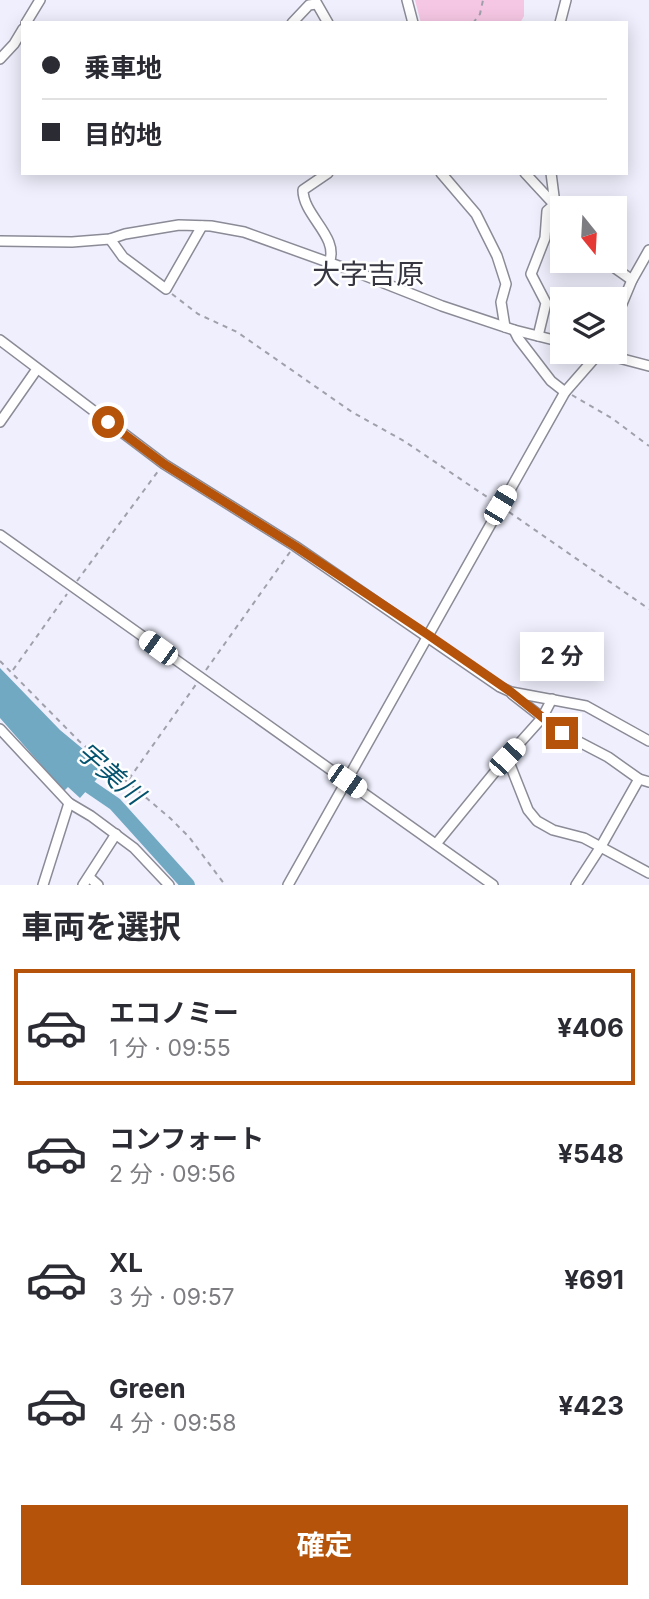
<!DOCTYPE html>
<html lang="ja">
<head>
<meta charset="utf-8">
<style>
	:root { --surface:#fff; --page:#f7f7f7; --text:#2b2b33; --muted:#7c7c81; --line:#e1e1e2; --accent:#b45309 }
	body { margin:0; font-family:Inter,"Noto Sans JP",sans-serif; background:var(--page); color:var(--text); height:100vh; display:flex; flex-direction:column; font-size:26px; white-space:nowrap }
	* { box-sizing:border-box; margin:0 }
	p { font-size:23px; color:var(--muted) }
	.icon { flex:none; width:38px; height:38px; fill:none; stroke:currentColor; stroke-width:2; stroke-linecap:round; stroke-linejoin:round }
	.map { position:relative; height:885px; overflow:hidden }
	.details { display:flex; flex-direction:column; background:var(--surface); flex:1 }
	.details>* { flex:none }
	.guide { position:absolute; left:21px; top:21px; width:607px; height:154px; border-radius:0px; box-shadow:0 4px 18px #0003; display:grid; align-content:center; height:154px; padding:0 21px; background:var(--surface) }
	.needle { width:46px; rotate:162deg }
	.buttons { position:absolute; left:550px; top:196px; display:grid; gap:14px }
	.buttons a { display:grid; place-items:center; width:77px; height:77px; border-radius:0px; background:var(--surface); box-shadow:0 4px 18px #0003; font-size:35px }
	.end { position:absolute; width:32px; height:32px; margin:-16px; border:9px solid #b45309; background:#fff; box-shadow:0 0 0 4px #fff }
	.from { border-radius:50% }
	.bubble { position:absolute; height:49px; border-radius:0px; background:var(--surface); box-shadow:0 4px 18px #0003; font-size:23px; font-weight:700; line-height:49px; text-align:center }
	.car { position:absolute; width:21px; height:42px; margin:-21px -10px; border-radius:9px; box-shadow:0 0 5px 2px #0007; background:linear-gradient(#fff 24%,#345 0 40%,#fff 0 76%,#345 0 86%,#fff 0) }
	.guide b { display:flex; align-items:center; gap:24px; height:66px; font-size:26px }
	.guide b+b { border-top:2px solid var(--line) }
	.guide i { width:18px; height:18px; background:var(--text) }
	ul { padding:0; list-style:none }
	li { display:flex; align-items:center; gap:21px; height:116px; margin:0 14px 10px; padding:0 7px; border:4px solid transparent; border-radius:0px }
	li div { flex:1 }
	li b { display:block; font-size:26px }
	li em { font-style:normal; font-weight:700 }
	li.on { border-color:var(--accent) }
	li>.icon { width:63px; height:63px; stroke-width:1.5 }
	h2 { padding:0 21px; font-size:32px; line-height:84px }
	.button { display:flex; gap:14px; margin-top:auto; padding:14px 21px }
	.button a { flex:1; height:80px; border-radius:0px; background:var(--accent); color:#fff; font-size:28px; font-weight:700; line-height:80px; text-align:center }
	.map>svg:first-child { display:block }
	.green { fill:#f6c7e4 }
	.water { fill:#71a9c3 }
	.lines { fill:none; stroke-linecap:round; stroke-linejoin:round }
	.river { stroke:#71a9c3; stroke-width:14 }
	.minor-casing { stroke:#8b8b97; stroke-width:12 }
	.path { stroke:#9fa0aa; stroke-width:2; stroke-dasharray:5 5; stroke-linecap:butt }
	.minor { stroke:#fff; stroke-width:9 }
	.route { stroke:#b45309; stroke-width:9 }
	.labels { text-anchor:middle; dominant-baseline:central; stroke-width:5; stroke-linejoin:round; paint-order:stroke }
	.water-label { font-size:26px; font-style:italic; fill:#04536e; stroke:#fefefe }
	.quarter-label { font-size:28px; fill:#363641; stroke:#fefefe }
</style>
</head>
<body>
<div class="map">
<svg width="649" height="885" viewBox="0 0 649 885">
	<rect width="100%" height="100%" fill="#efeffd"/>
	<path class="green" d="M415,0H524V16L520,23H421Z"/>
	<path class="water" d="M0,668L60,730L95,759L93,762L103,772L80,798L68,787L64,791L0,718Z"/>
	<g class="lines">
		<path class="river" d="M74,776L115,804L188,885"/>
		<g class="minor-casing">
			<g id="minor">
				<path d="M407,0L413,23"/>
				<path d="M316,2L328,23"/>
				<path d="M26,23L40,0"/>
				<path d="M292,23L309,5L316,4"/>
				<path d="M560,23L566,0"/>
				<path d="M0,59L14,44L23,29"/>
				<path d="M328,173L303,190C303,216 340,237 329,263"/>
				<path d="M441,173L476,214L497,256L506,284L501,302L505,327"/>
				<path d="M525,173L562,213"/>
				<path d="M551,173L555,204"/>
				<path d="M110,239L123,257L166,289L202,226"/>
				<path d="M0,241L72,242L110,239L125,234L179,225L211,226L244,232L361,274L442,306L514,330L562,342"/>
				<path d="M605,261L632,280"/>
				<path d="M614,323L632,280L649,250"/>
				<path d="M514,330L518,338L551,381L565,392"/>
				<path d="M538,336L546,303L531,274L545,238L547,211L555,204"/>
				<path d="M0,340L164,464L295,546L500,687L511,692L586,706L649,741"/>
				<path d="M596,352L649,366"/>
				<path d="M0,422L37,369"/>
				<path d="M0,535L493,885"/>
				<path d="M512,694L562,733L608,757L639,779L649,782"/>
				<path d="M0,729L69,803L91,816L134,848L169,885"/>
				<path d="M507,757L528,810L537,821L553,830L584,838L649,873"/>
				<path d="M436,844L507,757L542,718L552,699"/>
				<path d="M89,877L98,885"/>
				<path d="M43,885L69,803"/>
				<path d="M83,885L116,834"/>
				<path d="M288,885L565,392L600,352"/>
				<path d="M576,885L600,848L639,779"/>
			</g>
		</g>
		<g class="path">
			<path d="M473,23L480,14L483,0"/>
			<path d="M172,294L198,314L237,332L352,412L404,441L493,501"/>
			<path d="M572,395L613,419L649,446"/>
			<path d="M509,512L649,609"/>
			<path d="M77,581L159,470"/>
			<path d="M0,661L79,741L170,818L189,837L225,885"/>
			<path d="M13,670L67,594"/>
			<path d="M206,670L290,552"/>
			<path d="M129,779L197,683"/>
		</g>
		<use href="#minor" class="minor"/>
	</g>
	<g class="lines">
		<path class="route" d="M108,422L164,464L295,546L427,634L511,692L562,733"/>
	</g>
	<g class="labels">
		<g class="water-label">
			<text transform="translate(111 773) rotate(41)">宇美川</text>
		</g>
		<g class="quarter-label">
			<text x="368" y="274">大字吉原</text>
		</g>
	</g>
</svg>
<div class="buttons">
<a><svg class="needle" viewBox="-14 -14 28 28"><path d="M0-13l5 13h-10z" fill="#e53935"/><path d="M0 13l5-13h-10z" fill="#7c7c81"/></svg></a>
<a><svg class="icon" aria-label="layers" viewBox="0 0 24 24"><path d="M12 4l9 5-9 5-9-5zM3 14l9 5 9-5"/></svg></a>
</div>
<i class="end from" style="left:108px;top:422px"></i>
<i class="end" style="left:562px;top:733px"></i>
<div class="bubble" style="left:520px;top:632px;width:84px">2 分</div>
<i class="car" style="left:500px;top:505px;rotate:31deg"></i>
<i class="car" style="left:158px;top:648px;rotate:306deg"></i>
<i class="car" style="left:507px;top:757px;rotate:43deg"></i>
<i class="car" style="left:347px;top:781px;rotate:125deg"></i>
<div class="guide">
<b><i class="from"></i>乗車地</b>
<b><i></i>目的地</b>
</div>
</div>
<section class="details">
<h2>車両を選択</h2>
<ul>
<li class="on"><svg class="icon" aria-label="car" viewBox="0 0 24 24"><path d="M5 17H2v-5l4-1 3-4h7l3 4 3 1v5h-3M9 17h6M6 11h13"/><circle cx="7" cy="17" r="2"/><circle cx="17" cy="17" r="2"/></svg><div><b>エコノミー</b><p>1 分 · 09:55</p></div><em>¥406</em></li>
<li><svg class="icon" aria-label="car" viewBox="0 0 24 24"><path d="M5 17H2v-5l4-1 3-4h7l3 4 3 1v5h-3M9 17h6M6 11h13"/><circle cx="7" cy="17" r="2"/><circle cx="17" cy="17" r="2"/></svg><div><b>コンフォート</b><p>2 分 · 09:56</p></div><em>¥548</em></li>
<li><svg class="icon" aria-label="car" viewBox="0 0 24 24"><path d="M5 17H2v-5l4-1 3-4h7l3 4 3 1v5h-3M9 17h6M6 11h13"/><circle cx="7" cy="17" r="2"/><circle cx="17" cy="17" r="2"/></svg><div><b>XL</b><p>3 分 · 09:57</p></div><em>¥691</em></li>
<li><svg class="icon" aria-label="car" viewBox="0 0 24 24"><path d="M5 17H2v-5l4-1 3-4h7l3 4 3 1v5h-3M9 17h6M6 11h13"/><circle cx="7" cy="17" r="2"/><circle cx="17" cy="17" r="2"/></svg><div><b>Green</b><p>4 分 · 09:58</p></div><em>¥423</em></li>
</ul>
<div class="button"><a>確定</a></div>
</section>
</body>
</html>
